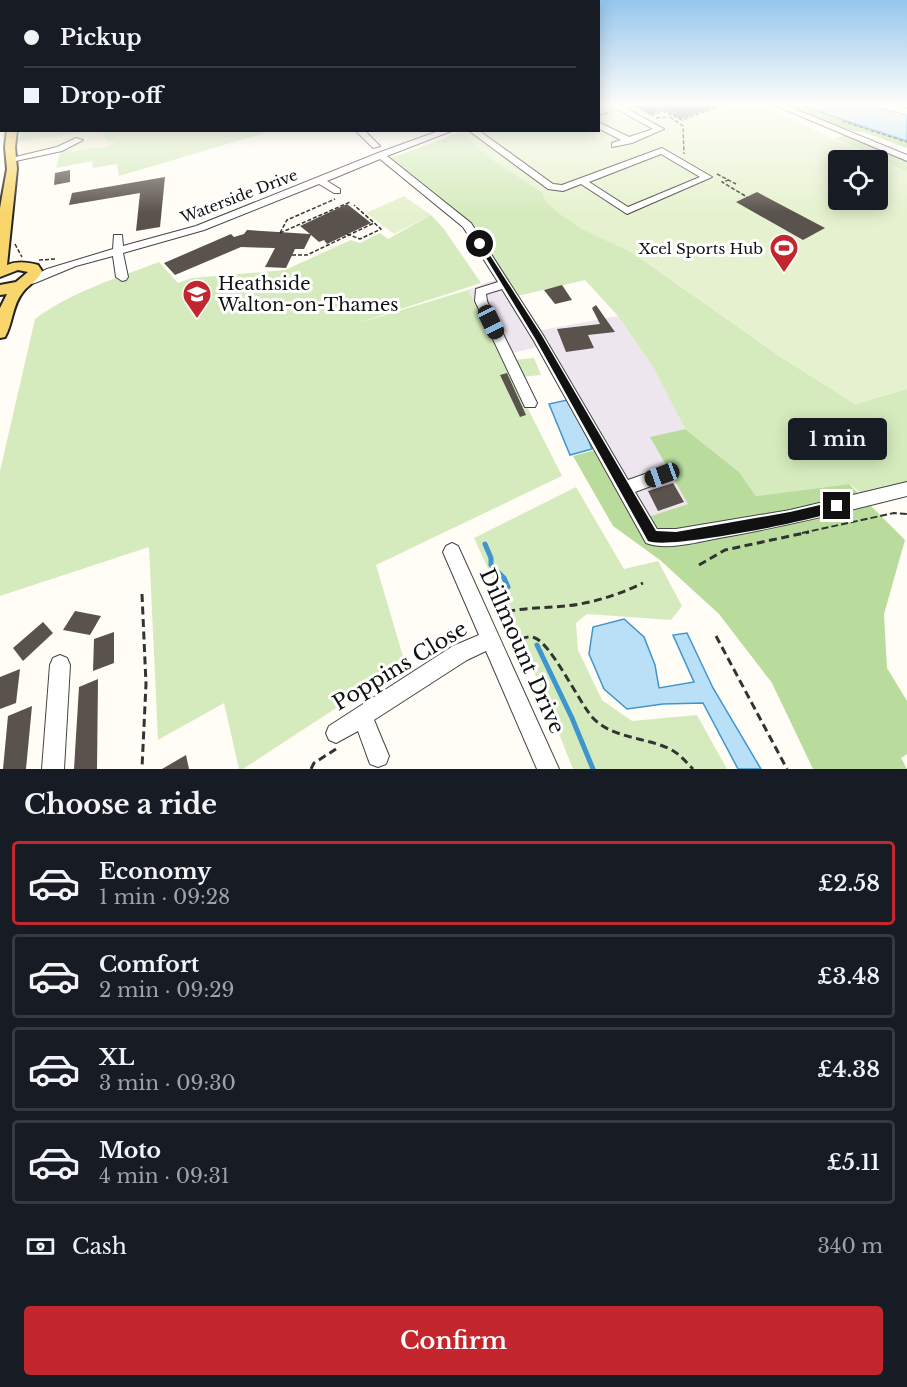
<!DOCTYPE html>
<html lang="en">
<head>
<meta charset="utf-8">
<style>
	:root { --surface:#171b24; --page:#20242c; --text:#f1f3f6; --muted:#9ea1a6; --line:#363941; --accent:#c4262e }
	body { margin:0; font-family:"Libre Baskerville",serif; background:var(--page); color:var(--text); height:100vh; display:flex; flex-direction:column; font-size:22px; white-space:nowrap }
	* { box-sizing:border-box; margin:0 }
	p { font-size:20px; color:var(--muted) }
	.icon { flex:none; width:33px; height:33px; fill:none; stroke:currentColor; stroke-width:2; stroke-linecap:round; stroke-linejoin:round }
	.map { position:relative; height:769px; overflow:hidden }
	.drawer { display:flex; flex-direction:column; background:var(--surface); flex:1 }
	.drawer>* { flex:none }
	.banner { position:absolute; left:0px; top:0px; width:600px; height:132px; box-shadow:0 3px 15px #0003; display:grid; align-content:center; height:132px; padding:0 24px; background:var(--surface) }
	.buttons { position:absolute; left:828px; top:150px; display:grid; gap:12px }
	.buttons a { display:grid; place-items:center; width:60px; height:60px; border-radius:6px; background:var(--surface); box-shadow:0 3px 15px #0003; font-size:30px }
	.end { position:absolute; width:27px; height:27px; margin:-14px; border:8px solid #111; background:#fff; box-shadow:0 0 0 3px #fff }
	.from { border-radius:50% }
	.bubble { position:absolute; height:42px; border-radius:6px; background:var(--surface); box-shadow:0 3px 15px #0003; font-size:20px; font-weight:600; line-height:42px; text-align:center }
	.car { position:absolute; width:18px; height:36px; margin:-18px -9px; border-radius:8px; box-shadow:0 0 4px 2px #0007; background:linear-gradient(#222 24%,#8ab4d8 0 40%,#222 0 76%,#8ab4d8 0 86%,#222 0) }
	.banner b { display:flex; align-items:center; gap:21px; height:57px; font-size:22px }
	.banner b+b { border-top:2px solid var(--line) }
	.banner i { width:15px; height:15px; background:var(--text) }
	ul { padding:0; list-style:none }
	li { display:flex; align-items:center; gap:18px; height:84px; margin:0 12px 9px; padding:0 12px; border:3px solid var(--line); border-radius:6px }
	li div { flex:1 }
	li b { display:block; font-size:22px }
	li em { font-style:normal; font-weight:600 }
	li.current { border-color:var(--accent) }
	li>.icon { width:54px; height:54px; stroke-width:1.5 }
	h2 { padding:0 24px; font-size:27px; line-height:72px }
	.pay { display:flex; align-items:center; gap:15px; height:66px; padding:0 24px; font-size:22px }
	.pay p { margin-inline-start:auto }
	.action { display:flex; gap:12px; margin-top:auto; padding:12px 24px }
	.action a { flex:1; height:69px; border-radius:6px; background:var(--accent); color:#fff; font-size:24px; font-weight:600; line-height:69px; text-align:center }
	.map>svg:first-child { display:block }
	.industrial { fill:#eee6ef }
	.farmland { fill:#f6f3d4 }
	.green { fill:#d5ebbd }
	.forest { fill:#b9dc9c }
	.pitch { fill:#e6f2cf; fill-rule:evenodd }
	.water { fill:#b9e0f7; stroke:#3f96cf; stroke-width:1.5 }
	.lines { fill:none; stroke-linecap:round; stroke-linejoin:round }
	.stream { stroke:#3f96cf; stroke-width:5 }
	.building { fill:#5a524d }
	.minor-casing { stroke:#444; stroke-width:2 }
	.major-casing { stroke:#222; stroke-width:4 }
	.path-far2 { stroke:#333; stroke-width:1.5; stroke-dasharray:4 2; stroke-linecap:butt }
	.path-far1 { stroke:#333; stroke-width:2; stroke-dasharray:7 3; stroke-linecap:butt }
	.path { stroke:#333; stroke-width:3; stroke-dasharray:8 4.5; stroke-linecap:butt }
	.minor { fill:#fff; fill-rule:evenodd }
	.major { fill:#f9d66b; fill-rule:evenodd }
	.route { fill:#111 }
	.labels { text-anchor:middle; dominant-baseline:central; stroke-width:6; stroke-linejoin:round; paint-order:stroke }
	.far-street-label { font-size:15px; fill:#111; stroke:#fff }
	.far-poi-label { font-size:15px; fill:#111; stroke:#fff; text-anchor:end }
	.poi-label { font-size:18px; fill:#111; stroke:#fff; text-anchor:start }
	.near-street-label { font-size:21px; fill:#111; stroke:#fff }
</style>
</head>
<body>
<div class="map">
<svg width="907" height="769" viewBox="0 0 907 769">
	<rect width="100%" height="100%" fill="#fffdf5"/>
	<path class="industrial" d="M507,278L542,330L618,316L653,367L685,429L651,437L689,504L645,518L538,347L500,356L468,290L487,282Z"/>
	<path class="farmland" d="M108,130L101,134L115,144L100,148L98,147L71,152L70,150L22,158L18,142L93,131Z"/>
	<g class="green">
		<path d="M22,130H93V131L18,142Z"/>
		<path d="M108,130H271V131L119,176L117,164L93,168L92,161L56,168L60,152L71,150V152L98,147L100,148L114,144L112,141L108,142L101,135Z"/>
		<path d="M461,132L493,160L542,192L547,203L636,255L778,355L855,404L907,389V493L875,502L849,484L756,496L739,472L685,429L653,367L618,316L585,280L518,296L472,225L389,159Z"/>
		<path d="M850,135L907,159V172L835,138Z"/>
		<path d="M431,215L444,229L481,283L355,324L468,290L562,476L376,565L405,663L243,769H239L224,703L158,740L149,547L0,596V471L35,319C71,292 117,278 159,262L178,283L192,278L285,270L351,240L360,243L380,233L388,239Z"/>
		<path d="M534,358L541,375L520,377L513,360Z"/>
		<path d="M576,487L624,569L658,561L682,606L671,620L587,614L576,623L578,650L602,700L632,721L697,715L727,769H573L527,654L474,538Z"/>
	</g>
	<g class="forest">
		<path d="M781,105C819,105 870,129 907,141V148L863,132L844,130Z"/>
		<path d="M685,429L739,472L756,496L849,484L905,540L884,614L887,668L907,701V754L901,758L907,769H813L772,683L719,614L660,560L613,526L573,456L599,449L645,518L688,504L650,437Z"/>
	</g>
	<g class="pitch">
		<path d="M599,105H764V107L907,172V389L855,404L778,355L636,255L582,229L562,216L547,203L542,192L493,160L461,132L598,130ZM838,160H878V200H838Z"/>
		<path d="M404,196L431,215L394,234L366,213Z"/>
	</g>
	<g class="water">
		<path d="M799,105H867L907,115V141Z"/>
		<path d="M567,400L583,426L592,449L570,455L549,404Z"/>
		<path d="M624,619L644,637L655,665L659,688L694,682L673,635L687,633L713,688L761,769H738L703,703L663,704L627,709L604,689L589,654L593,627Z"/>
	</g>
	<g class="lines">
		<g class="stream">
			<path d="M485,544L491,558V565L504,578L508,587"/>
			<path d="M537,645L572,718L593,769"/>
		</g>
	</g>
	<g class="building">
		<path d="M631,105H717V107L681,119L663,110L650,115Z"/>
		<path d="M70,170V182L54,185L55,173Z"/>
		<path d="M165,177L160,227L136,231L140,193L69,205L72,193Z"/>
		<path d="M757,192L825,228L803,240L736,202Z"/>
		<path d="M347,204L371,223L327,244L324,240L319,242L311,235L304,249H295L286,268L265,267L275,248L241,247L175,275L164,263L231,234L234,237L244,234L247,230L310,234L300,226Z"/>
		<path d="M562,285L572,300L555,304L544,290Z"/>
		<path d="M596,305L615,332L588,335L594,348L566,352L557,329L600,324L592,308Z"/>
		<path d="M507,373L526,415L520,417L500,375Z"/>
		<path d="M673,483L684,502L658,511L648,491Z"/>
		<path d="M75,611L101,616L90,635L63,630Z"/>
		<path d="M43,622L53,633L23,661L13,648Z"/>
		<path d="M114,632V663L93,671L94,639Z"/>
		<path d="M20,669L16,703L0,709V677Z"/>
		<path d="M98,679L97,769H74L79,687Z"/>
		<path d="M32,706L26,769H3L8,716Z"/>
		<path d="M186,755L189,769H162Z"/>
	</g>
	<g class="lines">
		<g class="minor-casing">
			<g id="minor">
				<path d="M610,105H620L664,129L632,143L612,147V143L621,140L598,128V122L629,137L653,129Z"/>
				<path d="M774,105H785L907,155V161Z"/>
				<rect x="0" y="112" width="2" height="4"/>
				<path d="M355,130H364L380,146L373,148Z"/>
				<path d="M441,130H454L387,156L471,223L543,335L628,480L662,468L667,470L670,475L667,480L635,492L657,529H676L790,510L907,482V496C844,512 782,527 719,538C697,542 667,551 646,543L534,341L502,289L486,294L487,301L537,403L535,407H525L475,301L476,289L498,282L463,227L380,159L327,181L340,189V193H334L319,184L204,230L123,253L128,277L126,280L122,281L116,277L113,256L76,266L35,283L31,284L25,280L47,269L113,249L114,235H122L123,246L196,226L378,153Z"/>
				<path d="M468,130H478L553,184L562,185L662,148L712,177L627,214L581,184L563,191L548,189ZM661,154L700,177L628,207L589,182Z"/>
				<path d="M76,138L83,140L62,151L11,162L7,159L57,147Z"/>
				<path d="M452,543L458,546L559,769H537L486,651L467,660L374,720L389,756L386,764L378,767L370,764L358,731L336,743L329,740L326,733L329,726L453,646L479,635L443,552L446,546Z"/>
				<path d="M60,655L67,658L70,665L64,769H42L50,665L53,658Z"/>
			</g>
		</g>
		<g class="major-casing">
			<path id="major" d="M7,130H17L15,147L17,169L7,265C17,261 27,262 38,265L42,271C37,282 29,284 23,292C12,305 13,323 5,337L0,338V308L7,294L0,295V285L16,282L28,272L18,270L0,277V208L7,169L5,147Z"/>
		</g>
		<g class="path-far2">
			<path d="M898,105L907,108"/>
			<path d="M651,115L663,111L682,120L723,105"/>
			<path d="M598,116L611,112"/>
			<path d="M670,117L683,126L684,154"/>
			<path d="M656,118L669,117"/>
			<path d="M842,121L907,142"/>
			<path d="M717,174L736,184"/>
			<path d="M729,180L722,182L747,197"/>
			<path d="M280,233L350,202"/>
			<path d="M280,233L287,220L335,199"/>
			<path d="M347,234L360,239L381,229L354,205"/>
			<path d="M15,244L22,257"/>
			<path d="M292,255H307L374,223"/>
			<path d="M39,260L57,259"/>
		</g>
		<path class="path-far1" d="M802,533L894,513L907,514"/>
		<g class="path">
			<path d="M699,565L725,550L809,532"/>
			<path d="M142,594L146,684L142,768"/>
			<path d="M495,614C518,608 542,608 566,606C593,603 618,595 643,583"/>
			<path d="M716,636L787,769"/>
			<path d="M511,647C518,641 526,634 535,638C551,644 578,700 592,717C611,738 643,737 668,748C679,753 685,761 693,769"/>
			<path d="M311,769L314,763L336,749"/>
		</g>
		<use href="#minor" class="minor"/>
		<use href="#major" class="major"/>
	</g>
	<linearGradient id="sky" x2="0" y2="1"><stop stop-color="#95c6ee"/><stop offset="0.49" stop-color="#fffefa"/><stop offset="1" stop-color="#fffefa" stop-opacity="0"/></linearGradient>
	<rect width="907" height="213" fill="url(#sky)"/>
	<path class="route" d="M477,243H482L542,336L656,531L676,532L790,512L837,501L843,506L841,510C814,520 670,550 648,541L536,340Z"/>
	<defs>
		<g id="stadium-pin" transform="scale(1.5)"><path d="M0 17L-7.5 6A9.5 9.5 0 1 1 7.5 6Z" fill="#c4262e" stroke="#fff"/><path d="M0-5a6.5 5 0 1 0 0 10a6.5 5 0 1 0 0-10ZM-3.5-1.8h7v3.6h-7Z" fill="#fff"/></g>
		<g id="school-pin" transform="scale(1.5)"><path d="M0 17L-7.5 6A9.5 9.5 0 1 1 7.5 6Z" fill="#c4262e" stroke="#fff"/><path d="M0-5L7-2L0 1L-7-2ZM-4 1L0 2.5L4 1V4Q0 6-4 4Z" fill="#fff"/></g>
	</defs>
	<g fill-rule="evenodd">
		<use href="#stadium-pin" x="784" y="248"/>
		<use href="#school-pin" x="197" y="294"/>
	</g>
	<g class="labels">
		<g class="far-street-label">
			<text transform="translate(239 196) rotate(-21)">Waterside Drive</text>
		</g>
		<g class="far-poi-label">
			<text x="763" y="248">Xcel Sports Hub</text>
		</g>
		<g class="poi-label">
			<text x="218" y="284">Heathside<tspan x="218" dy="21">Walton-on-Thames</tspan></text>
		</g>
		<g class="near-street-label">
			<text transform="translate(522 651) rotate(66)">Dillmount Drive</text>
			<text transform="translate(400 666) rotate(-31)">Poppins Close</text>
		</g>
	</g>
</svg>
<div class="buttons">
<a><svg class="icon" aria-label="locate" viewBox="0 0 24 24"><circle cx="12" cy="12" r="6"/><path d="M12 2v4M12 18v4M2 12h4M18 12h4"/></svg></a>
</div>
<i class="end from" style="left:480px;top:244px"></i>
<i class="end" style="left:837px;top:506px"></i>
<div class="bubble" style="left:788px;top:418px;width:99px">1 min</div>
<i class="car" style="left:491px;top:322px;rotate:154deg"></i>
<i class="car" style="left:662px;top:475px;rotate:250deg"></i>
<div class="banner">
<b><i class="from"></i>Pickup</b>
<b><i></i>Drop-off</b>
</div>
</div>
<section class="drawer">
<h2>Choose a ride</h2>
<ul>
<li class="current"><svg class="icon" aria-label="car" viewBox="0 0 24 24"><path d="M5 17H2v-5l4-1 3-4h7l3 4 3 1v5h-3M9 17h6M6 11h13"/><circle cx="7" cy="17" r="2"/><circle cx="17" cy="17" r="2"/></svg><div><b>Economy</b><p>1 min · 09:28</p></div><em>£2.58</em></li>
<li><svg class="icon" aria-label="car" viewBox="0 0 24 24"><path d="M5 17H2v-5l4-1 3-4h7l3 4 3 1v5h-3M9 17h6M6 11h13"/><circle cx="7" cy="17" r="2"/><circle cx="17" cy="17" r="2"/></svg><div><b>Comfort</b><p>2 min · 09:29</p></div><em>£3.48</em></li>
<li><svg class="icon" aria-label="car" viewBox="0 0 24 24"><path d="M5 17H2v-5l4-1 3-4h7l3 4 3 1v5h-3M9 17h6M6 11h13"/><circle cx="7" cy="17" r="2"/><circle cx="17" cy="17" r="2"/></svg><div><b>XL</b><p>3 min · 09:30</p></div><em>£4.38</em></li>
<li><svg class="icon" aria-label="car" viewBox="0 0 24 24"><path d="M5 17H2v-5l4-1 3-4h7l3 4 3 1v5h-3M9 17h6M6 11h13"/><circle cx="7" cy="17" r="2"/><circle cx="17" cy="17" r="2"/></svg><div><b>Moto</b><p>4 min · 09:31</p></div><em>£5.11</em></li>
</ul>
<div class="pay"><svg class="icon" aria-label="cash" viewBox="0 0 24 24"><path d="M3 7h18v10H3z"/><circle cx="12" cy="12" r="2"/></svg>Cash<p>340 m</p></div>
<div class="action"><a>Confirm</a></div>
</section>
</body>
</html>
